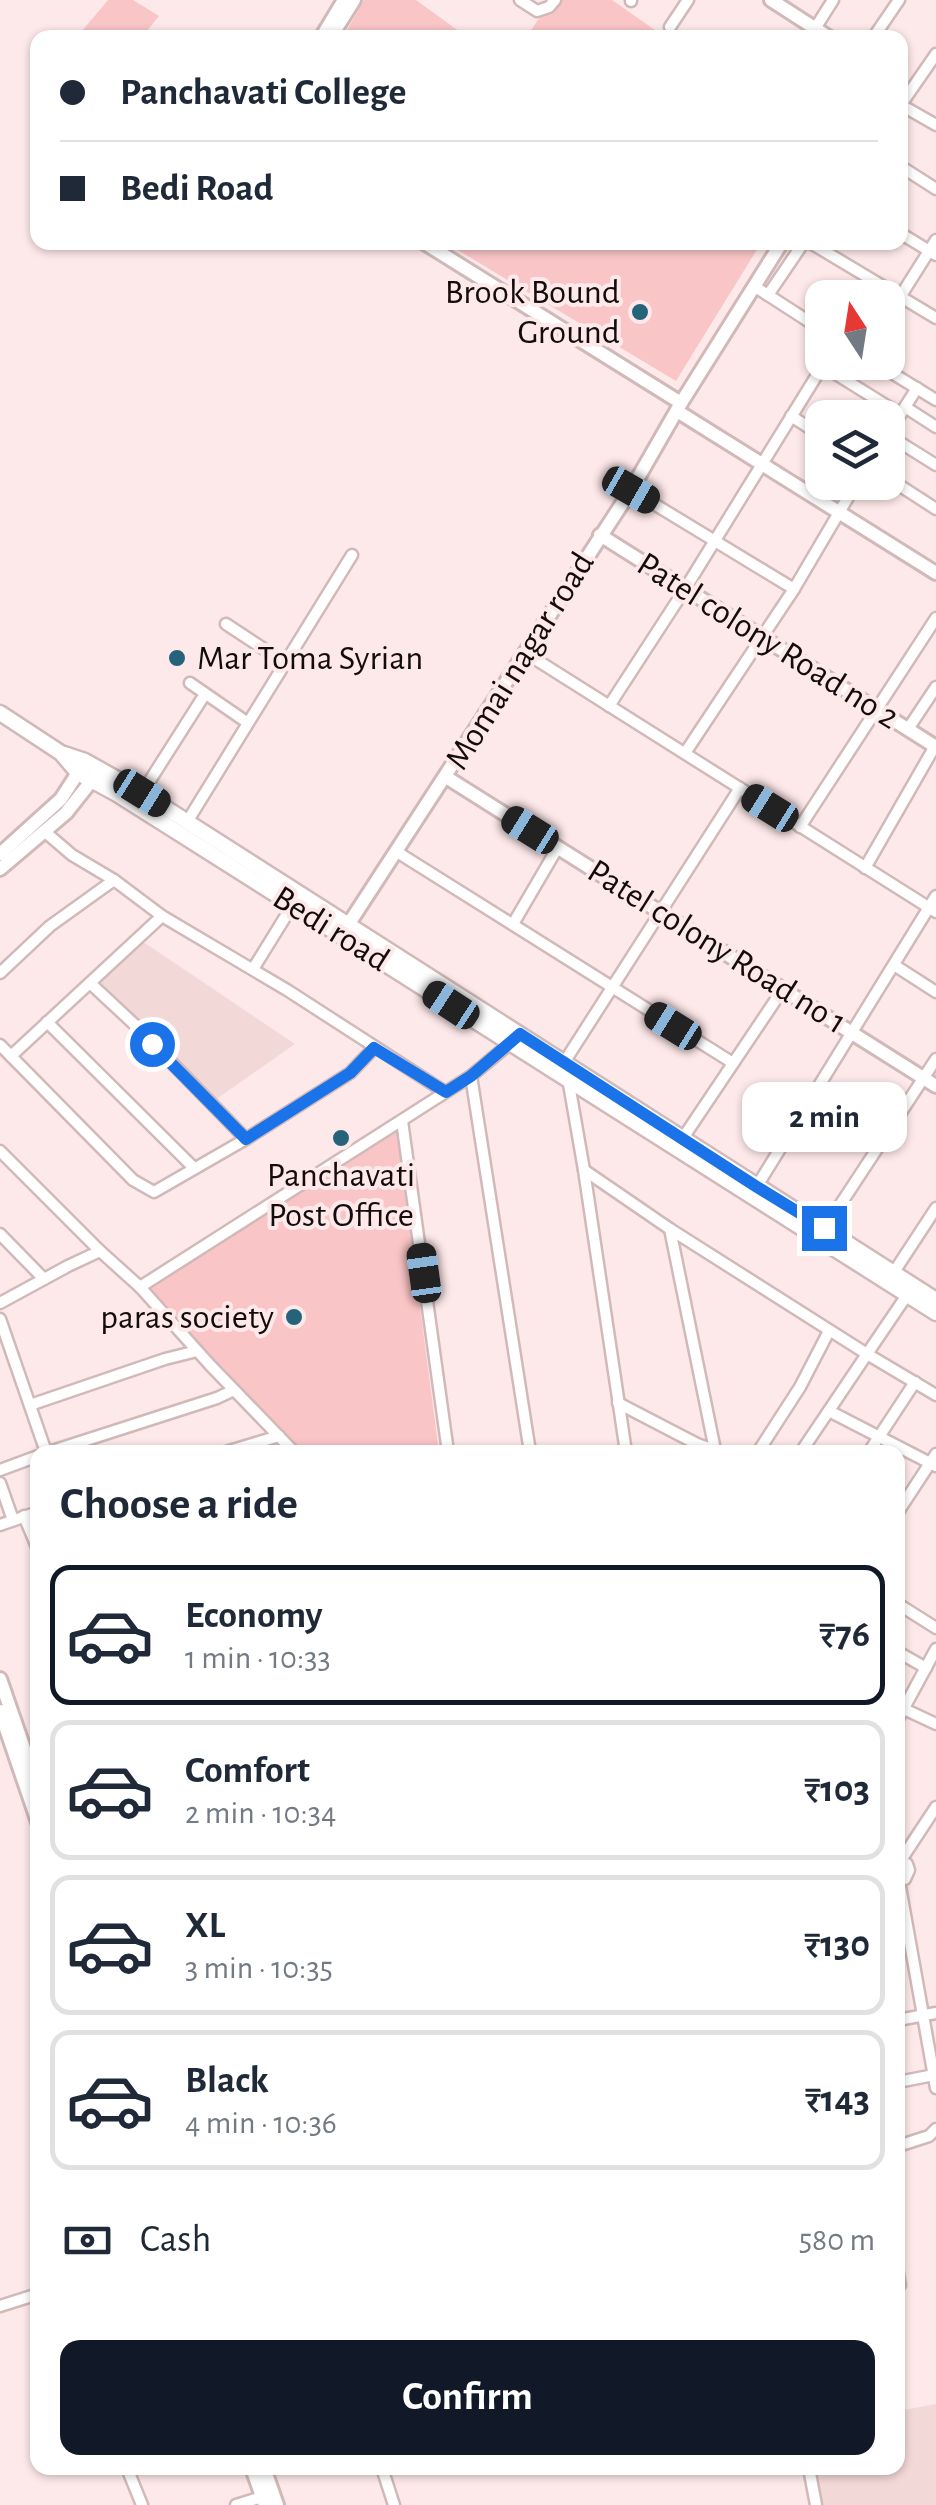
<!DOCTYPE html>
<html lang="en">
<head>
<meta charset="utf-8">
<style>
	:root { --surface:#fff; --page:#f2f2f3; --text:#1f2937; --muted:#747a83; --line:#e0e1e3; --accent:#111827 }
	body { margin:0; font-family:"Alegreya Sans",sans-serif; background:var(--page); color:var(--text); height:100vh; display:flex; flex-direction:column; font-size:38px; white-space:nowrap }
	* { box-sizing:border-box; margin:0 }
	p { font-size:32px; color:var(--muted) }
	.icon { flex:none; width:55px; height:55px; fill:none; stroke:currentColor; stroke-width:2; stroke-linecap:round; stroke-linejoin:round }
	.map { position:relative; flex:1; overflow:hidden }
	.sheet { position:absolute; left:30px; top:1445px; width:875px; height:1030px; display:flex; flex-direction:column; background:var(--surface); border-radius:20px; box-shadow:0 2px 8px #0004 }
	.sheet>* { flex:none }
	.hud { position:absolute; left:30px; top:30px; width:878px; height:220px; border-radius:20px; box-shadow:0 2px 8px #0004; display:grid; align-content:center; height:220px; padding:0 30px; background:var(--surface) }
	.needle { width:65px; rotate:348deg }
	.tools { position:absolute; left:805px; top:280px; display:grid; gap:20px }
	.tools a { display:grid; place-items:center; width:100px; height:100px; border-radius:20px; background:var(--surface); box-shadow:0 2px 8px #0004; font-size:50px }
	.end { position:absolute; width:45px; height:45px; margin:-22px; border:12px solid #1a73e8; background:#fff; box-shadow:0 0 0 5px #fff }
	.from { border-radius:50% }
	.bubble { position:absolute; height:70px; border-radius:20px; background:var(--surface); box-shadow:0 2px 8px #0004; font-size:32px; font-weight:700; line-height:70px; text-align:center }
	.car { position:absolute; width:30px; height:60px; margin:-30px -15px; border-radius:12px; box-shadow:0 0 8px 2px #0007; background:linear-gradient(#222 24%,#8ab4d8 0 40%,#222 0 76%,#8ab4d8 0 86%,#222 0) }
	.hud b { display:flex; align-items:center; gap:35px; height:95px; font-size:38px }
	.hud b+b { border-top:2px solid var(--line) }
	.hud i { width:25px; height:25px; background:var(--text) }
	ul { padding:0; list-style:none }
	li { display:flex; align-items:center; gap:30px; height:140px; margin:0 20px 15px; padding:0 10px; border:5px solid var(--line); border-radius:20px }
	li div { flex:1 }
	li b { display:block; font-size:38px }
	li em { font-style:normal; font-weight:700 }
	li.active { border-color:var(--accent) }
	li>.icon { width:90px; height:90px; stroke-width:1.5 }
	h2 { padding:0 30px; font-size:45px; line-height:120px }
	.pay { display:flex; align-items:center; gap:25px; height:110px; padding:0 30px; font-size:38px }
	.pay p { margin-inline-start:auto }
	.primary-button { display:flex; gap:20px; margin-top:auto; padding:20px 30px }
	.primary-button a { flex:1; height:115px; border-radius:20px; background:var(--accent); color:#fff; font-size:40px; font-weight:700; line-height:115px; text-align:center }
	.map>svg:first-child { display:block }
	.built { fill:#f3d8d8 }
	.green { fill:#fac5c6 }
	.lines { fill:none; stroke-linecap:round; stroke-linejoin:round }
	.minor-casing { stroke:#d1b9b9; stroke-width:15 }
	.tertiary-casing { stroke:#d1b9b9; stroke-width:18 }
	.secondary-casing { stroke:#d1b9b9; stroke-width:19 }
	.minor { stroke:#fff; stroke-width:10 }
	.tertiary { stroke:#fff; stroke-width:12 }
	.secondary { stroke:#fff; stroke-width:14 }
	.route { stroke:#1a73e8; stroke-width:12 }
	.poi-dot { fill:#26627a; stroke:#fee9ea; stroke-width:4 }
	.labels { text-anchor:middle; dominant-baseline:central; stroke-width:8; stroke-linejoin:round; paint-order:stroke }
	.poi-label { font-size:35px; fill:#140c0c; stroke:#fee9ea; text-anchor:end }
	.street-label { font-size:35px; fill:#140c0c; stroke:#fee9ea }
</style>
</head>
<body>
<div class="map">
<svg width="936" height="2505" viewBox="0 0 936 2505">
	<rect width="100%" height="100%" fill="#fee9ea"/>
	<g class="built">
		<path d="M142,941L295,1044L215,1100L92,981Z"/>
		<path d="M936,2404V2505H823L816,2468H898V2411Z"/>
	</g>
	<g class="green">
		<path d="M108,0H133L159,16L142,37H77Z"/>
		<path d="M364,0H416L467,37H343Z"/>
		<path d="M551,0H612L665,37L526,38Z"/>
		<path d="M446,243H761L676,381Z"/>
		<path d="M396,1125L439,1452H295L230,1384L187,1348L145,1287Z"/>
	</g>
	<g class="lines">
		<g class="minor-casing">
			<g id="minor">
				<path d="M520,0L537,11L549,7L555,0"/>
				<path d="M631,1V0"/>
				<path d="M670,27L688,0"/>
				<path d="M816,27L833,0"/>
				<path d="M873,38L899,0"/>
				<path d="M901,105L936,125"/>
				<path d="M900,106L936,54"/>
				<path d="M900,166L936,189"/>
				<path d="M900,233L936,255"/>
				<path d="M809,242L936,318"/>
				<path d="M754,286L822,330"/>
				<path d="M768,295L804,242"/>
				<path d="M888,316L936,240"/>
				<path d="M874,362L936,400"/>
				<path d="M823,366L900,414"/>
				<path d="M905,407L936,427"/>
				<path d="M791,416L822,436"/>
				<path d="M888,434L917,388"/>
				<path d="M888,435L936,465"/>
				<path d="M888,478L936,509"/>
				<path d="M631,490L794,589"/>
				<path d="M226,624L285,663"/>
				<path d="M524,652L936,912"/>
				<path d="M190,683L248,723"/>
				<path d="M609,706L685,589L825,362"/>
				<path d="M908,729L936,687"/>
				<path d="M685,753L794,589L857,482"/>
				<path d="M142,793L205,694"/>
				<path d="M187,822L352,555"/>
				<path d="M800,827L936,618"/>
				<path d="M44,831L72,855L114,880L162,916L287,990L445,1092"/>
				<path d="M397,852L733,1063"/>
				<path d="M865,868L935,746"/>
				<path d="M513,924L558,847"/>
				<path d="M894,965L936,992"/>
				<path d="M253,969L292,906"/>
				<path d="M0,973L50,926L114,880"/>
				<path d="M90,983L134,1024L246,1139"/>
				<path d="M47,1022L194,1168"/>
				<path d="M0,1045L133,1180L154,1192L246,1139L350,1073L374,1048"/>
				<path d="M11,1056L162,916"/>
				<path d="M471,1076L530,1452"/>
				<path d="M402,1121L448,1452"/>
				<path d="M683,1138L783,989"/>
				<path d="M0,1151L100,1251L140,1287L210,1365L294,1452"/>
				<path d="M584,1170L670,1229L867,1354L801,1452"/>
				<path d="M754,1191L936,896"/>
				<path d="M825,1228L936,1059"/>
				<path d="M670,1229L715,1450"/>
				<path d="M0,1234L44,1279"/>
				<path d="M894,1272L936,1208"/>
				<path d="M140,1287L471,1076L514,1040"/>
				<path d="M907,1295L867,1354L936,1395"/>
				<path d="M0,1303L68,1266L100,1251"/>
				<path d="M0,1319L46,1452"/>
				<path d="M618,1403L697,1444L720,1452"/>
				<path d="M30,1405L165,1359L197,1351"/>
				<path d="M829,1411L936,1466"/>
				<path d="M49,1452L217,1398L234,1390"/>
				<path d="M226,1452L279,1436"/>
				<path d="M626,1452L584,1170L565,1061L740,788"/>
				<path d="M758,1452L800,1387L829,1331"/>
				<path d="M869,1452L915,1382"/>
				<path d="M0,1470L38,1456"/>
				<path d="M0,1483L13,1520"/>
				<path d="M898,1512L936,1454"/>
				<path d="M24,1516L38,1549"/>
				<path d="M0,1525L38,1512"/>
				<path d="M898,1604L936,1628"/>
				<path d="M898,1652L926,1668"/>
				<path d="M904,1709L936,1724"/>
				<path d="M898,1719L936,1649"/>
				<path d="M901,1860L936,1807"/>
				<path d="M898,1881L905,1879L909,1870L907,1864L899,1860"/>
				<path d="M899,1881L936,2088"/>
				<path d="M898,2020L936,2013"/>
				<path d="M898,2082L934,2075"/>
				<path d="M898,2146L929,2136L936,2129"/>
				<path d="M898,2273L900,2285"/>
				<path d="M0,2306L38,2294"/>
				<path d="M127,2468L142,2505"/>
				<path d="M382,2468L394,2505"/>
				<path d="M809,2468L816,2505"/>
				<path d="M236,2505L262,2497"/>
			</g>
		</g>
		<g class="tertiary-casing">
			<g id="tertiary">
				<path d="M771,0L830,38"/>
				<path d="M332,35L354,0"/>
				<path d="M321,38L344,0"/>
				<path d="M423,242L681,403"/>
				<path d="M677,411L936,573"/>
				<path d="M600,535L936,747"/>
				<path d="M446,777L936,1086"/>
				<path d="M0,854L61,799L83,765"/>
				<path d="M0,869L66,813L96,775"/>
				<path d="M348,925L631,490L681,403L782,242"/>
				<path d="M0,1679L38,1789"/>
				<path d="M0,1711L38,1822"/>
				<path d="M252,2468L265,2505"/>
				<path d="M264,2468L277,2505"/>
			</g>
		</g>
		<g class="secondary-casing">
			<g id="secondary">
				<path d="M0,713L61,753L78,773L117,794L936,1313"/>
				<path d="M64,754L85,761L142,793L936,1300"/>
			</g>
		</g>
		<use href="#minor" class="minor"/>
		<use href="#tertiary" class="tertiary"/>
		<use href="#secondary" class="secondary"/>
	</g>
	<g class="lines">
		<path class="route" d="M152,1044L246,1139L350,1073L374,1048L446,1092L471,1076L520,1034L757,1187L824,1228"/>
	</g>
	<g class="poi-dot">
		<circle cx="640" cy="312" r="10"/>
		<circle cx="177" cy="658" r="10"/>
		<circle cx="341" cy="1138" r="10"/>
		<circle cx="294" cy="1317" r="10"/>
	</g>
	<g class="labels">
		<g class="poi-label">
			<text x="620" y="292">Brook Bound<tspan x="620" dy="40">Ground</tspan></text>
			<text x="197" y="658" text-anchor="start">Mar Toma Syrian</text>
			<text x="341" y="1175" text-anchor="middle">Panchavati<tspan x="341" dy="40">Post Office</tspan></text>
			<text x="274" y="1317">paras society</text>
		</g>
		<g class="street-label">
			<text transform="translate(768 641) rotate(32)">Patel colony Road no 2</text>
			<text transform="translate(520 661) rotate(-58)">Momai nagar road</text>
			<text transform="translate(331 929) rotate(32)">Bedi road</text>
			<text transform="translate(717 947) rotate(32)">Patel colony Road no 1</text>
		</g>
	</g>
</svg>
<div class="tools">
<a><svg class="needle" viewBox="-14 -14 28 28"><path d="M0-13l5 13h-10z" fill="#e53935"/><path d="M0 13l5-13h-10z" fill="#747a83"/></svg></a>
<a><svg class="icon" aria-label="layers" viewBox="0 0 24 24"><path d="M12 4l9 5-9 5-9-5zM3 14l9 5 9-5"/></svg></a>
</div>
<i class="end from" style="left:152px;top:1044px"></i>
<i class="end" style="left:824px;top:1228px"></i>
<div class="bubble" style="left:742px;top:1082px;width:165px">2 min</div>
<i class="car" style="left:631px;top:490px;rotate:120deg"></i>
<i class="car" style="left:142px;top:793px;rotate:122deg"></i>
<i class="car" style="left:770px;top:808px;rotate:302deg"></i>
<i class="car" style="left:530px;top:830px;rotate:302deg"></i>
<i class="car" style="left:451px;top:1005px;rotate:303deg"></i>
<i class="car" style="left:673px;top:1026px;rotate:302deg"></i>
<i class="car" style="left:424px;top:1273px;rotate:352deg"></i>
<div class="hud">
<b><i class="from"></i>Panchavati College</b>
<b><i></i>Bedi Road</b>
</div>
<section class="sheet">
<h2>Choose a ride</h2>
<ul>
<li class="active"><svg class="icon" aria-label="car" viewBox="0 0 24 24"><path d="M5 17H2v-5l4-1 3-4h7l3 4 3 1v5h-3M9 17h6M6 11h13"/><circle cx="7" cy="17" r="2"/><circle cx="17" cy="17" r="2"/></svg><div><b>Economy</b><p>1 min · 10:33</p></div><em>₹76</em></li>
<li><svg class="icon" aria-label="car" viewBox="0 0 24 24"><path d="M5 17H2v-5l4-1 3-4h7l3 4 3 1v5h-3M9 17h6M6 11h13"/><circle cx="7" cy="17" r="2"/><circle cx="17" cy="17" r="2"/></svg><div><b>Comfort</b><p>2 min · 10:34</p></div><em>₹103</em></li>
<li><svg class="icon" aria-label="car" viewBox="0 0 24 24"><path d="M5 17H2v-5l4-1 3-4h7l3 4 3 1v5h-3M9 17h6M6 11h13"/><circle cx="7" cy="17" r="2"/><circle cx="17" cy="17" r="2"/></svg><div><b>XL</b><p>3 min · 10:35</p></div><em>₹130</em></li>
<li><svg class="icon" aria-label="car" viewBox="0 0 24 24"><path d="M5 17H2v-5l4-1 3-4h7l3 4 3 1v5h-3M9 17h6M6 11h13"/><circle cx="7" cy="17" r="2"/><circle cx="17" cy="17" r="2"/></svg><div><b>Black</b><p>4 min · 10:36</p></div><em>₹143</em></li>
</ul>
<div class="pay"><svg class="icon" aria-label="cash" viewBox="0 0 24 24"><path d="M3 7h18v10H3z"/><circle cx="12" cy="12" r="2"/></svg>Cash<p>580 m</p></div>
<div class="primary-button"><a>Confirm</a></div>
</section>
</div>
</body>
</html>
